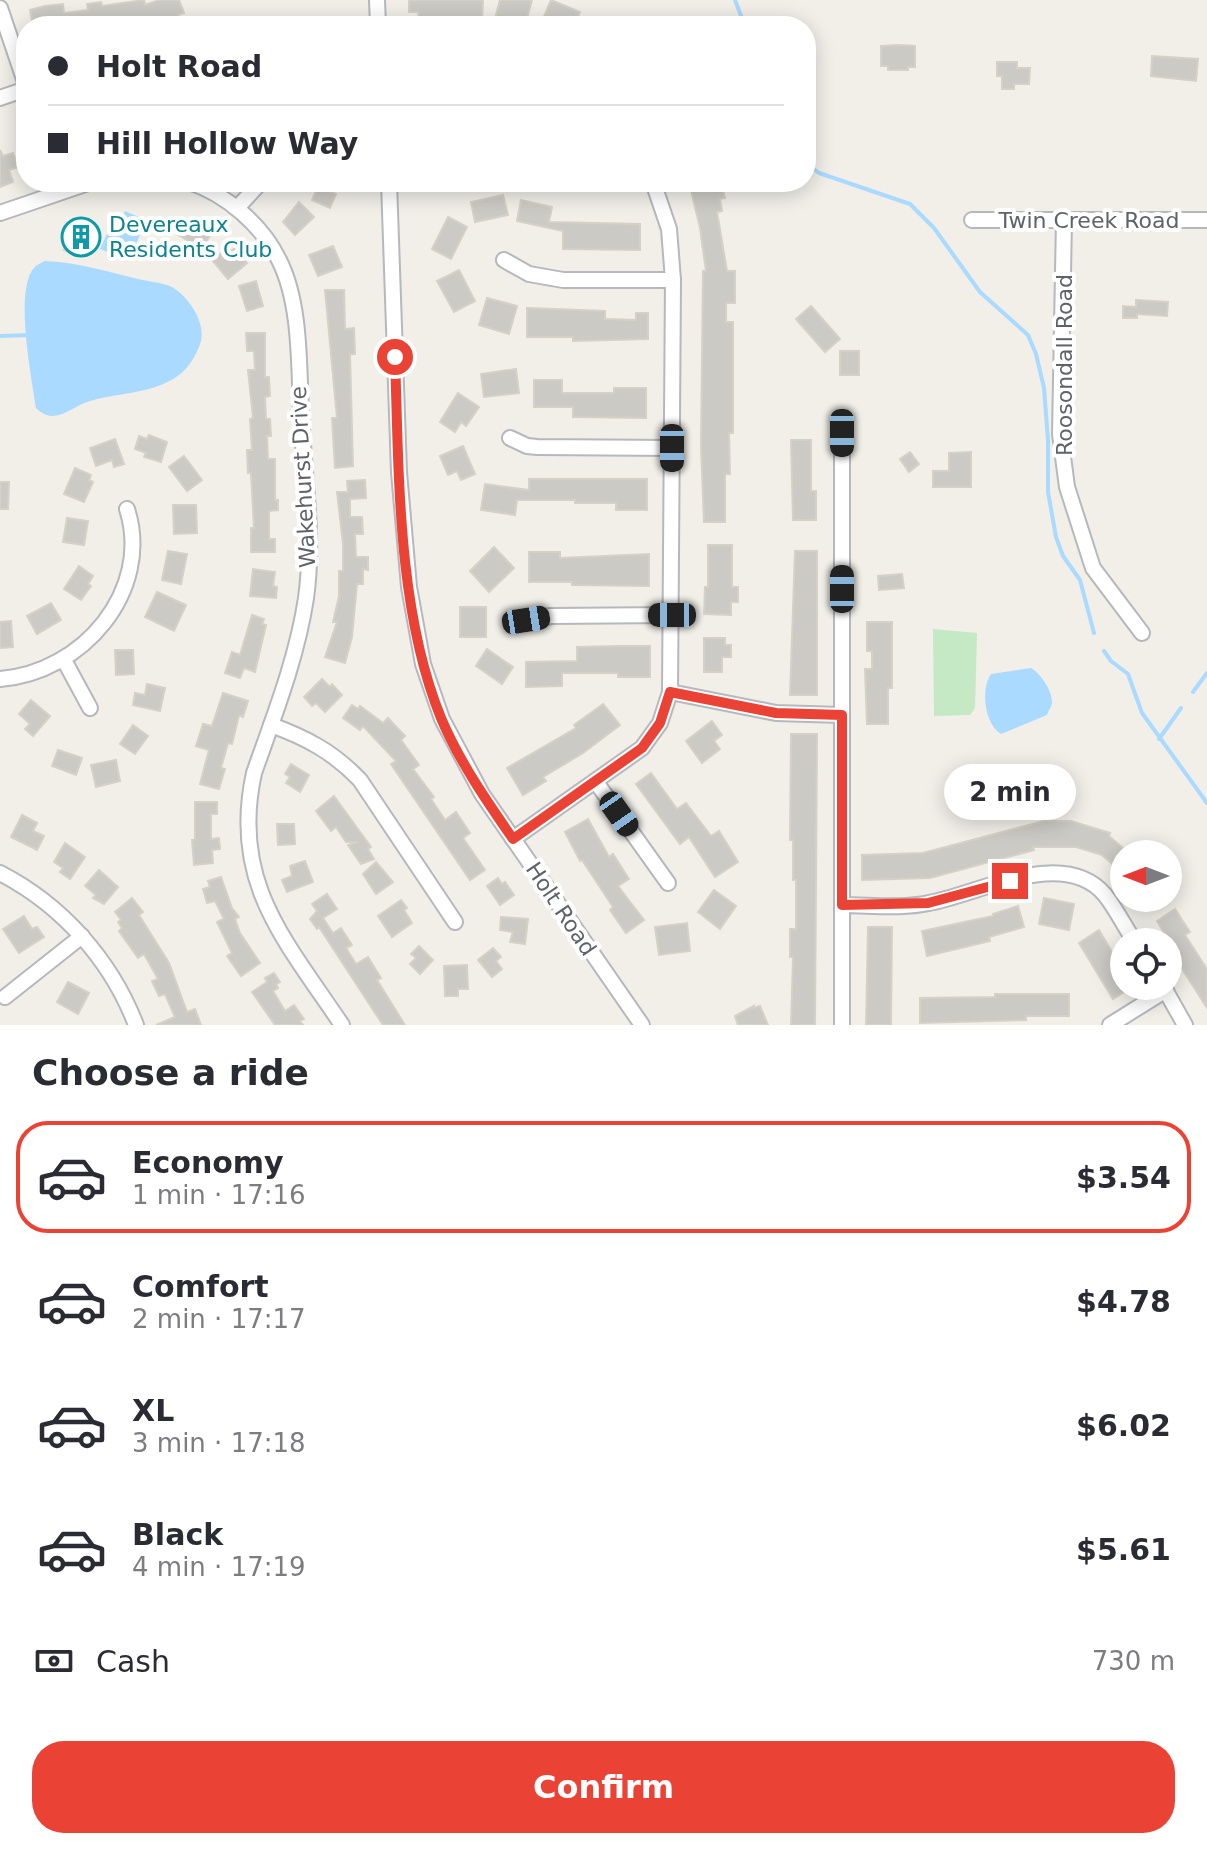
<!DOCTYPE html>
<html lang="en">
<head>
<meta charset="utf-8">
<style>
	:root { --surface:#fff; --page:#f2f2f3; --text:#2b2b33; --muted:#7c7c81; --line:#e1e1e2; --accent:#ea4335 }
	body { margin:0; font-family:"DejaVu Sans",sans-serif; background:var(--page); color:var(--text); height:100vh; display:flex; flex-direction:column; font-size:30px; white-space:nowrap }
	* { box-sizing:border-box; margin:0 }
	p { font-size:26px; color:var(--muted) }
	.icon { flex:none; width:44px; height:44px; fill:none; stroke:currentColor; stroke-width:2; stroke-linecap:round; stroke-linejoin:round }
	.map { position:relative; height:1025px; overflow:hidden }
	.sheet { display:flex; flex-direction:column; background:var(--surface); flex:1 }
	.sheet>* { flex:none }
	.hud { position:absolute; left:16px; top:16px; width:800px; height:176px; border-radius:32px; box-shadow:0 4px 20px #0003; display:grid; align-content:center; height:176px; padding:0 32px; background:var(--surface) }
	.needle { width:52px; rotate:270deg }
	.tools { position:absolute; left:1110px; top:840px; display:grid; gap:16px }
	.tools a { display:grid; place-items:center; width:72px; height:72px; border-radius:50%; background:var(--surface); box-shadow:0 4px 20px #0003; font-size:40px }
	.end { position:absolute; width:36px; height:36px; margin:-18px; border:10px solid #ea4335; background:#fff; box-shadow:0 0 0 4px #fff }
	.from { border-radius:50% }
	.bubble { position:absolute; height:56px; border-radius:28px; background:var(--surface); box-shadow:0 4px 20px #0003; font-size:26px; font-weight:600; line-height:56px; text-align:center }
	.car { position:absolute; width:24px; height:48px; margin:-24px -12px; border-radius:10px; box-shadow:0 0 6px 2px #0007; background:linear-gradient(#222 24%,#8ab4d8 0 40%,#222 0 76%,#8ab4d8 0 86%,#222 0) }
	.hud b { display:flex; align-items:center; gap:28px; height:76px; font-size:30px }
	.hud b+b { border-top:2px solid var(--line) }
	.hud i { width:20px; height:20px; background:var(--text) }
	ul { padding:0; list-style:none }
	li { display:flex; align-items:center; gap:24px; height:112px; margin:0 16px 12px; padding:0 16px; border:4px solid transparent; border-radius:32px }
	li div { flex:1 }
	li b { display:block; font-size:30px }
	li em { font-style:normal; font-weight:600 }
	li.selected { border-color:var(--accent) }
	li>.icon { width:72px; height:72px; stroke-width:1.5 }
	h2 { padding:0 32px; font-size:36px; line-height:96px }
	.pay { display:flex; align-items:center; gap:20px; height:88px; padding:0 32px; font-size:30px }
	.pay p { margin-inline-start:auto }
	.cta { display:flex; gap:16px; margin-top:auto; padding:16px 32px }
	.cta a { flex:1; height:92px; border-radius:32px; background:var(--accent); color:#fff; font-size:32px; font-weight:600; line-height:92px; text-align:center }
	.map>svg:first-child { display:block }
	.green { fill:#c5e8c5 }
	.water { fill:#aadaff }
	.lines { fill:none; stroke-linecap:round; stroke-linejoin:round }
	.stream { stroke:#aadaff; stroke-width:4 }
	.building { fill:#cccac5; stroke:#d6d1c6; stroke-width:2 }
	.minor-casing { stroke:#b5b8bc; stroke-width:18 }
	.minor { stroke:#fff; stroke-width:14 }
	.route { stroke:#ea4335; stroke-width:10 }
	.labels { text-anchor:middle; dominant-baseline:central; stroke-width:8; stroke-linejoin:round; paint-order:stroke }
	.street-label { font-size:22px; fill:#5f6368; stroke:#fff }
	.culture-label { font-size:22px; fill:#0d838f; stroke:#fff; text-anchor:start }
</style>
</head>
<body>
<div class="map">
<svg width="1207" height="1025" viewBox="0 0 1207 1025">
	<rect width="100%" height="100%" fill="#f1efe8"/>
	<path class="green" d="M933,629L977,633L975,708L970,715L934,716Z"/>
	<g class="water">
		<path d="M125,211L146,220L129,261L100,249L107,234L115,237Z"/>
		<path d="M45,261C75,262 105,271 134,278C145,281 159,282 170,286C187,294 206,322 201,341C196,357 187,371 173,379C147,394 118,393 90,401C70,407 55,427 36,408C32,379 14,290 34,268C35,266 42,262 45,261Z"/>
		<path d="M1031,668C1040,673 1052,690 1052,702C1052,707 1048,711 1047,715L1001,734C985,724 980,690 991,674Z"/>
	</g>
	<g class="lines">
		<g class="stream">
			<path d="M735,0L745,26"/>
			<path d="M806,163L819,173L910,204L934,228L980,292L1028,335L1036,354L1044,388L1048,440V492L1056,537L1063,556L1080,580L1094,633"/>
			<path d="M0,336L30,335"/>
			<path d="M1104,651L1111,661L1128,674L1142,713L1207,803"/>
			<path d="M1193,692L1207,673"/>
			<path d="M1159,739L1181,708"/>
		</g>
	</g>
	<g class="building">
		<path d="M144,0L145,5L159,0H179L184,13L178,15L180,21L167,26L162,20L139,23L138,18L104,23L105,26H56V23L33,26L30,10L45,6L63,4L64,13L88,10L87,4L101,2L102,6Z"/>
		<path d="M409,0H483L482,20L419,18L418,12H409Z"/>
		<path d="M500,0H532L525,26H508L494,22Z"/>
		<path d="M551,0L580,12L574,26H540Z"/>
		<path d="M899,45L915,46V67H908V70H888V66H881V46Z"/>
		<path d="M1152,56L1198,59L1196,81L1151,76Z"/>
		<path d="M997,62H1017V68H1030L1029,84H1014V89H1002V76H997Z"/>
		<path d="M0,150L3,156L13,153L18,167L9,170L13,182L0,187Z"/>
		<path d="M320,182H335L330,192L336,194L330,208L312,200Z"/>
		<path d="M689,182H721L725,198L720,199L722,211L717,212L727,271H735V303H726V322H733V433H729L730,474H725V522H704L701,446L703,271H706L700,228Z"/>
		<path d="M503,195L508,215L475,222L471,202Z"/>
		<path d="M521,200L552,207L549,222L640,224V250L563,249V231L517,221Z"/>
		<path d="M299,202L314,217L295,235L283,222Z"/>
		<path d="M448,217L467,227L451,259L432,249Z"/>
		<path d="M187,221L212,232L202,249L178,235Z"/>
		<path d="M74,222L91,229L89,235L94,237L89,248L84,246L83,251L78,249L76,254L64,250Z"/>
		<path d="M333,246L342,267L318,276L309,255Z"/>
		<path d="M228,247L231,251L235,248L247,263L228,279L212,260Z"/>
		<path d="M459,270L475,301L454,312L437,281Z"/>
		<path d="M256,281L263,306L247,311L239,286Z"/>
		<path d="M325,290H344L345,329L354,328L355,354H350L353,466L335,468L332,418H337Z"/>
		<path d="M487,298L517,306L509,334L479,325Z"/>
		<path d="M1136,300L1168,302L1167,316L1137,314V318H1123V306L1136,307Z"/>
		<path d="M811,306L840,339L825,352L796,319Z"/>
		<path d="M527,308L605,311V319L636,320V313H648V339L573,341V337H527Z"/>
		<path d="M246,333H265V377H269L270,396L265,397L266,419H270L271,436H267L268,459H275V500H278V510L269,511V539H275V552H251V528H254L251,473H248L247,450H252L250,419L253,418L248,370H255L254,351H247Z"/>
		<rect x="840" y="351" width="19" height="24"/>
		<path d="M516,369L519,393L484,397L481,374Z"/>
		<path d="M534,380H562V393H614V388H646V418L573,417V407H534Z"/>
		<path d="M458,393L479,407L466,426L461,422L455,432L440,422Z"/>
		<path d="M149,435L167,442L161,462L144,457L146,453L135,449L139,436L147,439Z"/>
		<path d="M115,439L124,464L114,467L112,460L96,466L90,448Z"/>
		<path d="M791,440H811V491H816V520H793Z"/>
		<path d="M463,446L475,474L461,480L457,471L448,475L440,456Z"/>
		<path d="M910,452L919,464L909,472L900,459Z"/>
		<path d="M971,452V487H933V471H949V453Z"/>
		<path d="M184,456L202,480L187,491L169,467Z"/>
		<path d="M75,468L91,475L89,480L93,482L84,502L64,494Z"/>
		<path d="M529,479H647V510H616V503H575V500H517L515,515L481,510L485,484L529,490Z"/>
		<path d="M365,480L366,498L350,499V517H362L363,534H355L356,557H368V570L363,569V584H357L352,637L345,663L325,657L337,622H333L339,596V571H343V544L337,492H348L347,481Z"/>
		<path d="M0,482H9L8,509H0Z"/>
		<path d="M173,505H196L197,533L174,534Z"/>
		<path d="M67,518L88,521L84,545L63,542Z"/>
		<path d="M708,545H732V587H738V602H731V615L704,614L705,587H708Z"/>
		<path d="M494,547L514,568L489,592L470,571Z"/>
		<path d="M168,551L187,554L181,584L162,580Z"/>
		<path d="M795,551H817V695H790Z"/>
		<path d="M529,552H560V558L649,554V586L572,585V582H529Z"/>
		<path d="M79,566L93,576L88,584L91,586L81,600L64,589Z"/>
		<path d="M253,569L275,572L273,586L277,587L276,598L250,596Z"/>
		<path d="M902,574L904,588L879,590L878,576Z"/>
		<path d="M157,592L186,605L174,631L145,617Z"/>
		<path d="M51,603L61,620L37,634L27,616Z"/>
		<rect x="460" y="607" width="26" height="30"/>
		<path d="M252,615L264,619L262,624L266,625L255,672L244,668L240,678L225,673L232,652L240,655Z"/>
		<path d="M11,621L13,647L0,648V622Z"/>
		<path d="M867,622H892V688H888V724H867L865,669H872V651H867Z"/>
		<path d="M704,638H725V645H731V657H722V672H704Z"/>
		<path d="M618,646H650V677H618V673H562V686L526,687V662L577,661V647Z"/>
		<path d="M487,649L513,667L502,684L476,666Z"/>
		<path d="M115,650H133L134,674L116,675Z"/>
		<path d="M322,679L330,687L332,684L342,695L325,712L316,703L312,706L304,697Z"/>
		<path d="M147,684L165,688L160,711L133,705L135,693L145,695Z"/>
		<path d="M223,693L248,701L243,717L239,715L232,744L228,743L221,768L225,769L219,789L200,784L209,750L196,746L203,724L212,726Z"/>
		<path d="M31,700L50,716L33,736L25,729L30,724L19,714Z"/>
		<path d="M603,704L620,725L583,753L543,777L546,781L523,795L507,768L576,728L574,725Z"/>
		<path d="M352,705L358,709L360,706L383,723L388,718L405,736L401,740L419,765L413,769L434,797L431,799L445,820L456,812L470,833L463,838L485,870L470,880L391,764L396,761L363,726L360,730L343,718Z"/>
		<path d="M712,721L722,735L714,741L720,749L702,763L686,741Z"/>
		<path d="M133,725L148,736L135,754L120,744Z"/>
		<path d="M791,734H817L815,1025H791L793,957H790V929H796V880H793V840H790Z"/>
		<path d="M58,750L82,758L76,775L52,766Z"/>
		<path d="M116,760L120,781L96,787L91,765Z"/>
		<path d="M291,764L309,775L300,792L286,783L290,777L285,774Z"/>
		<path d="M651,773L677,809L686,803L711,836L719,831L738,862L715,877L689,837L680,844L636,784Z"/>
		<path d="M334,796L371,847L368,849L374,859L361,864L348,845L357,842H346L336,827L331,831L316,811Z"/>
		<path d="M195,802H217V814H211V839L219,838L220,849L212,850L213,863L194,865L192,840H195Z"/>
		<path d="M22,815L37,823L33,831L44,836L37,850L11,837Z"/>
		<path d="M588,819L609,857L613,854L629,879L618,886L644,920L626,933L610,910L613,907L582,860L580,861L565,832Z"/>
		<path d="M1044,821H1071L1110,833L1109,836L1124,849V874L1102,855L1076,847H1033L1034,850L930,878L862,880V855L923,853Z"/>
		<path d="M277,824H294L295,844L278,845Z"/>
		<path d="M65,843L85,857L70,879L60,872L63,868L54,862Z"/>
		<path d="M305,861L313,882L287,892L282,880L292,876L290,866Z"/>
		<path d="M376,862L393,882L376,894L363,874Z"/>
		<path d="M99,870L118,887L104,904L93,898L96,895L85,886Z"/>
		<path d="M221,877L232,908L239,917L235,919L240,933L260,963L241,976L227,956L232,953L217,922L224,919L215,901L207,903L203,889L210,887L208,881Z"/>
		<path d="M498,878L502,884L505,882L514,895L500,905L487,886Z"/>
		<path d="M714,890L736,906L720,929L698,912Z"/>
		<path d="M327,894L337,909L323,918L333,933L341,928L352,945L346,948L356,964L368,957L381,978L377,980L405,1025H383L319,927L317,929L310,919L317,911L312,904Z"/>
		<path d="M132,898L143,912L139,915L169,963L187,1012L195,1009L201,1025H156L175,1017L165,994L159,996L152,981L158,979L144,954L138,958L119,931L122,928L118,922L121,920L115,912Z"/>
		<path d="M1044,898L1074,904L1069,930L1039,924Z"/>
		<path d="M401,900L407,908L404,910L412,923L392,937L378,916Z"/>
		<path d="M1018,906L1024,927L989,937L990,941L927,956L922,931L993,916V914Z"/>
		<path d="M1175,909L1190,932L1185,935L1207,969V1008L1168,947V942L1164,939L1167,938L1157,921Z"/>
		<path d="M24,916L32,929L37,927L44,937L19,953L3,929Z"/>
		<path d="M501,917L528,919L525,944L510,942L513,932L500,930Z"/>
		<path d="M687,923L690,951L659,955L655,927Z"/>
		<path d="M868,927H892L891,1025H866Z"/>
		<path d="M1099,930L1124,972V992L1113,999L1079,943Z"/>
		<path d="M419,946L433,960L420,974L410,964L416,958L411,954Z"/>
		<path d="M493,948L501,957L496,961L502,969L492,977L478,960Z"/>
		<path d="M467,965L468,989H458V996H445L444,966Z"/>
		<path d="M274,973L280,982L276,984L278,988L273,991L285,1011L294,1005L304,1019L300,1021L303,1025H275L252,992L267,982L265,978Z"/>
		<path d="M68,982L89,993L78,1014L57,1002Z"/>
		<path d="M995,994H1069V1016H1026V1020L920,1023V998L995,997Z"/>
		<path d="M754,1006V1008L760,1006L768,1025H738L735,1016Z"/>
	</g>
	<g class="lines">
		<g class="minor-casing">
			<g id="minor">
				<path d="M377,0L378,26"/>
				<path d="M0,8L26,85"/>
				<path d="M0,98L26,89"/>
				<path d="M189,182C226,194 262,225 279,260C303,307 298,376 302,428C305,484 314,542 306,598C297,658 274,716 254,773C230,882 285,940 342,1025"/>
				<path d="M389,182L399,472L409,587L423,664L442,719L482,794L642,1025"/>
				<path d="M237,208L261,182"/>
				<path d="M0,213L91,182"/>
				<path d="M972,220H1207"/>
				<path d="M1064,220L1060,434L1067,487L1093,568L1142,633"/>
				<path d="M504,260L529,274L563,280H673"/>
				<path d="M510,438L527,446L537,447L672,448"/>
				<path d="M526,620L551,616L672,615"/>
				<path d="M64,660L90,708"/>
				<path d="M0,679C82,673 153,591 127,509"/>
				<path d="M670,692L776,713L842,715"/>
				<path d="M271,725C307,738 333,752 360,780L455,922"/>
				<path d="M596,782L668,883"/>
				<path d="M513,839L642,748L660,723L670,692L673,280L669,229L653,182"/>
				<path d="M0,873C62,905 111,960 136,1025"/>
				<path d="M842,905C870,905 901,909 929,903C979,894 1064,846 1105,895C1116,909 1125,927 1135,942"/>
				<path d="M1163,986L1185,1025"/>
				<path d="M5,997L82,936"/>
				<path d="M842,1025V433"/>
				<path d="M1110,1025L1166,990"/>
			</g>
		</g>
		<use href="#minor" class="minor"/>
	</g>
	<g class="lines">
		<path class="route" d="M395,357C399,473 397,610 441,718C459,761 486,800 513,839L642,748L660,723L670,692L776,713L842,715V905L928,903L1010,881"/>
	</g>
	<defs>
		<g id="building-ring" transform="scale(2)"><circle r="9.5" fill="#fff" stroke="#0f9aa8" stroke-width="1.5"/><path d="M-4-6H4V6H1V3H-1V6H-4ZM-2.5-4.3h1.7v1.8h-1.7ZM.8-4.3h1.7v1.8H.8ZM-2.5-1h1.7V.8h-1.7ZM.8-1h1.7V.8H.8Z" fill="#0f9aa8"/></g>
	</defs>
	<g fill-rule="evenodd">
		<use href="#building-ring" x="81" y="237"/>
	</g>
	<g class="labels">
		<g class="street-label">
			<text x="1089" y="220">Twin Creek Road</text>
			<text transform="translate(1064 365) rotate(-90)">Roosondall Road</text>
			<text transform="translate(303 477) rotate(-93)">Wakehurst Drive</text>
			<text transform="translate(561 909) rotate(56)">Holt Road</text>
		</g>
		<g class="culture-label">
			<text x="109" y="224">Devereaux<tspan x="109" dy="25">Residents Club</tspan></text>
		</g>
	</g>
</svg>
<div class="tools">
<a><svg class="needle" viewBox="-14 -14 28 28"><path d="M0-13l5 13h-10z" fill="#e53935"/><path d="M0 13l5-13h-10z" fill="#7c7c81"/></svg></a>
<a><svg class="icon" aria-label="locate" viewBox="0 0 24 24"><circle cx="12" cy="12" r="6"/><path d="M12 2v4M12 18v4M2 12h4M18 12h4"/></svg></a>
</div>
<i class="end from" style="left:395px;top:357px"></i>
<i class="end" style="left:1010px;top:881px"></i>
<div class="bubble" style="left:944px;top:764px;width:132px">2 min</div>
<i class="car" style="left:842px;top:433px;rotate:180deg"></i>
<i class="car" style="left:672px;top:448px;rotate:180deg"></i>
<i class="car" style="left:842px;top:589px;rotate:0deg"></i>
<i class="car" style="left:672px;top:615px;rotate:270deg"></i>
<i class="car" style="left:526px;top:620px;rotate:81deg"></i>
<i class="car" style="left:619px;top:814px;rotate:145deg"></i>
<div class="hud">
<b><i class="from"></i>Holt Road</b>
<b><i></i>Hill Hollow Way</b>
</div>
</div>
<section class="sheet">
<h2>Choose a ride</h2>
<ul>
<li class="selected"><svg class="icon" aria-label="car" viewBox="0 0 24 24"><path d="M5 17H2v-5l4-1 3-4h7l3 4 3 1v5h-3M9 17h6M6 11h13"/><circle cx="7" cy="17" r="2"/><circle cx="17" cy="17" r="2"/></svg><div><b>Economy</b><p>1 min · 17:16</p></div><em>$3.54</em></li>
<li><svg class="icon" aria-label="car" viewBox="0 0 24 24"><path d="M5 17H2v-5l4-1 3-4h7l3 4 3 1v5h-3M9 17h6M6 11h13"/><circle cx="7" cy="17" r="2"/><circle cx="17" cy="17" r="2"/></svg><div><b>Comfort</b><p>2 min · 17:17</p></div><em>$4.78</em></li>
<li><svg class="icon" aria-label="car" viewBox="0 0 24 24"><path d="M5 17H2v-5l4-1 3-4h7l3 4 3 1v5h-3M9 17h6M6 11h13"/><circle cx="7" cy="17" r="2"/><circle cx="17" cy="17" r="2"/></svg><div><b>XL</b><p>3 min · 17:18</p></div><em>$6.02</em></li>
<li><svg class="icon" aria-label="car" viewBox="0 0 24 24"><path d="M5 17H2v-5l4-1 3-4h7l3 4 3 1v5h-3M9 17h6M6 11h13"/><circle cx="7" cy="17" r="2"/><circle cx="17" cy="17" r="2"/></svg><div><b>Black</b><p>4 min · 17:19</p></div><em>$5.61</em></li>
</ul>
<div class="pay"><svg class="icon" aria-label="cash" viewBox="0 0 24 24"><path d="M3 7h18v10H3z"/><circle cx="12" cy="12" r="2"/></svg>Cash<p>730 m</p></div>
<div class="cta"><a>Confirm</a></div>
</section>
</body>
</html>
